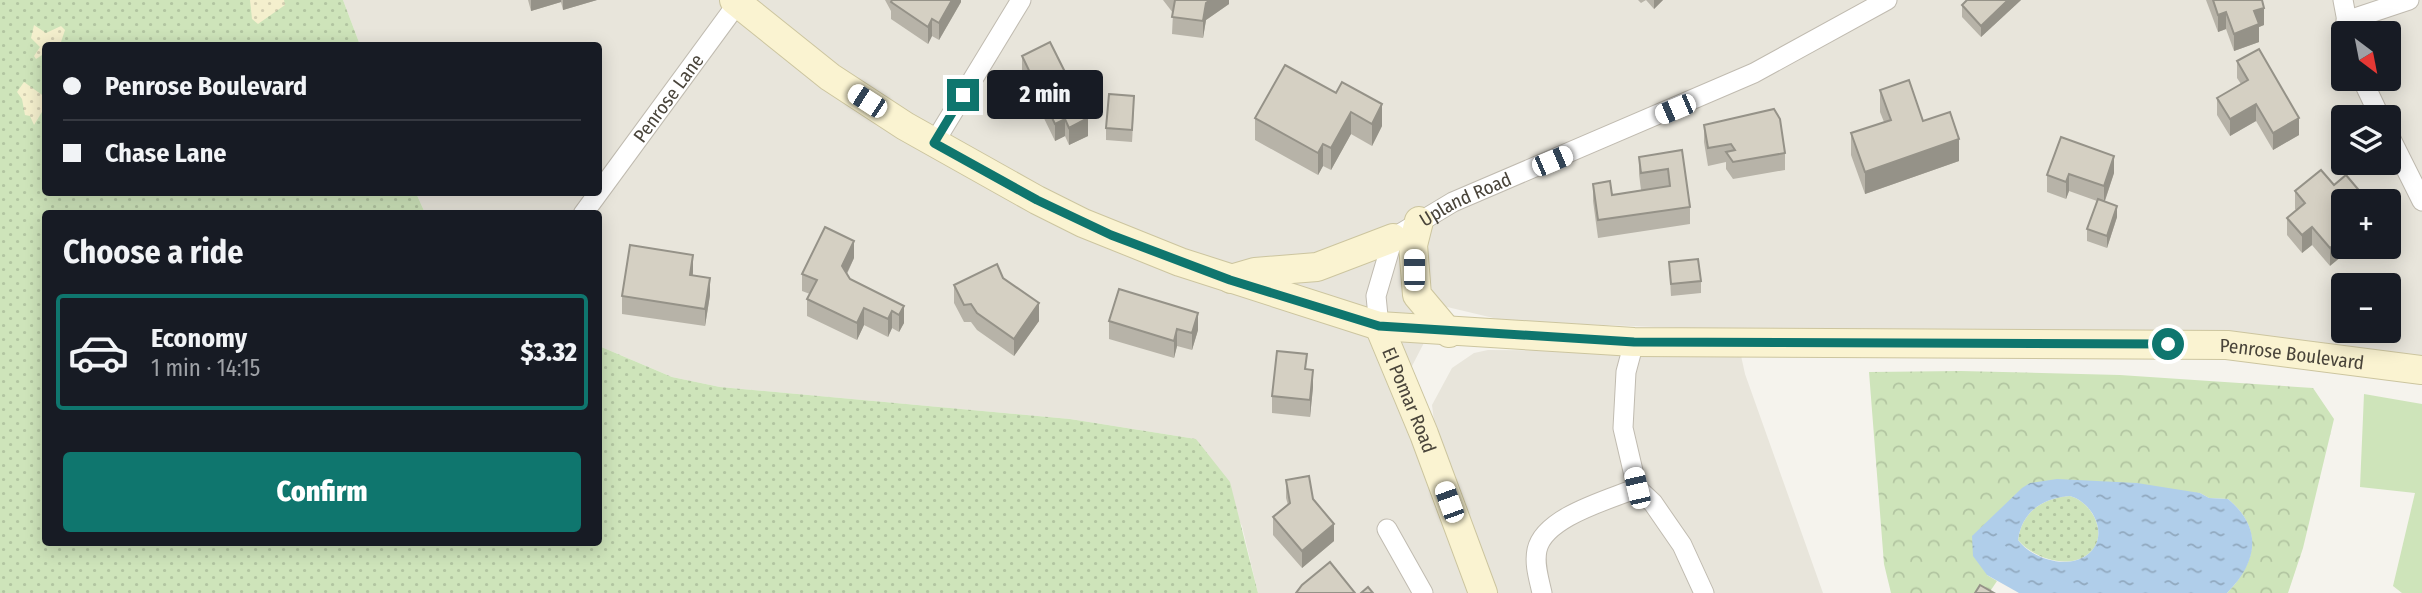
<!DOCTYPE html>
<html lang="en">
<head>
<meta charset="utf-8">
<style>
	:root { --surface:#171b24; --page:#242831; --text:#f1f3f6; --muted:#9ea1a6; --line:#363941; --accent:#0f766e }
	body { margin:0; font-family:"Fira Sans Condensed",sans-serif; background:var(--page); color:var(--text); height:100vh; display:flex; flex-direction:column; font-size:26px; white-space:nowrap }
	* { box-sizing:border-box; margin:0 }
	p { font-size:23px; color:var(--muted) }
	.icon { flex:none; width:38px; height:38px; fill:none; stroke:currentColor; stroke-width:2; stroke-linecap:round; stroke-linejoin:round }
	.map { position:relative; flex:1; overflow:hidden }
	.sheet { position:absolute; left:42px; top:210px; width:560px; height:336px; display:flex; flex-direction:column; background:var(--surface); border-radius:7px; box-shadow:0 4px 18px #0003 }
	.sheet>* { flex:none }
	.top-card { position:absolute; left:42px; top:42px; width:560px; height:154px; border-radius:7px; box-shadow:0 4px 18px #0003; display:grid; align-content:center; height:154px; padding:0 21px; background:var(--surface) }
	.needle { width:46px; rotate:148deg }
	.buttons { position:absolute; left:2331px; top:21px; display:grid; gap:14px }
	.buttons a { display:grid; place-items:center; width:70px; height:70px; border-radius:7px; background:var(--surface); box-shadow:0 4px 18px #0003; font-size:35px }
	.end { position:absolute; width:32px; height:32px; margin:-16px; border:9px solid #0f766e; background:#fff; box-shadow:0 0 0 4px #fff }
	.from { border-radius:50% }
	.bubble { position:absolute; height:49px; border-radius:7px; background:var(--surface); box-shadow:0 4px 18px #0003; font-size:23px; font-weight:800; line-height:49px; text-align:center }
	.car { position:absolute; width:21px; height:42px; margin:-21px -10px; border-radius:9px; box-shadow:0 0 5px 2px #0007; background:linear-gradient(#fff 24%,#345 0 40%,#fff 0 76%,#345 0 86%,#fff 0) }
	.top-card b { display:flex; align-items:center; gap:24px; height:66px; font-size:26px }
	.top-card b+b { border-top:2px solid var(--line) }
	.top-card i { width:18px; height:18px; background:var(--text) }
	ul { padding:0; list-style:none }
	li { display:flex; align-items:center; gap:21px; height:116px; margin:0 14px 10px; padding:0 7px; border:4px solid var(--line); border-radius:7px }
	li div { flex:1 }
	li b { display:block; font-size:26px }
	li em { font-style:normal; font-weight:800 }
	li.on { border-color:var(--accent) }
	li>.icon { width:63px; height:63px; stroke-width:1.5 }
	h2 { padding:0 21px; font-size:32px; line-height:84px }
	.primary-button { display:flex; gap:14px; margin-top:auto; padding:14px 21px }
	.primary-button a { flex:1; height:80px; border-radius:7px; background:var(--accent); color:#fff; font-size:28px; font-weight:800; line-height:80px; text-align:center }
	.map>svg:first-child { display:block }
	.residential { fill:#e8e5db; fill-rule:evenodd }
	.grass { fill:url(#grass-dots) }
	.forest { fill:url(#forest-crowns) }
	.sand { fill:url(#sand-dots) }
	.park { fill:#cee4ba }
	.water { fill:url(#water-ripples); fill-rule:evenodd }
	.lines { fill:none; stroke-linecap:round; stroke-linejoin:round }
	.street-casing { stroke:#c0bbb0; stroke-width:21 }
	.secondary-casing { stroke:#ccc59f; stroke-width:30 }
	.street { stroke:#fff; stroke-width:19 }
	.secondary { stroke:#faf3d1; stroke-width:28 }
	.wall { fill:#b7b3a8 }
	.shaded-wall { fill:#959288 }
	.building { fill:#d5d0c3; stroke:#959288; stroke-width:2 }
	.route { stroke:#0f766e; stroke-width:9 }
	.labels { text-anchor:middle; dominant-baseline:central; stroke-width:5; stroke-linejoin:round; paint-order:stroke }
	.street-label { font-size:19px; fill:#49443a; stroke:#fff }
</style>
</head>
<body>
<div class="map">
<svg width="2422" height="593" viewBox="0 0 2422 593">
	<defs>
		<pattern id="grass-dots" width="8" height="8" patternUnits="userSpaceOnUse" patternTransform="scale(1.75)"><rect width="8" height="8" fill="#cee4ba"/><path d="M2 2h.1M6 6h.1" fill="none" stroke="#b2c5a1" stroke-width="1.8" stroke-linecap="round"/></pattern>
		<pattern id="forest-crowns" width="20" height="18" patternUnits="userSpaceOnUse" patternTransform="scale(1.75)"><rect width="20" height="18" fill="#cee4ba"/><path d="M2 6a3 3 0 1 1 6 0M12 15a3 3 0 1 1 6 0" fill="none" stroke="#b2c5a1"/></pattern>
		<pattern id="sand-dots" width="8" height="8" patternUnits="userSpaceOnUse" patternTransform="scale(1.75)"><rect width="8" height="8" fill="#f4efcd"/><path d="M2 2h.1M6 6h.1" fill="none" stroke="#d3ceb1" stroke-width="1.8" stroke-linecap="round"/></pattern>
		<pattern id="water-ripples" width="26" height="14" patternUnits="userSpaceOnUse" patternTransform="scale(1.75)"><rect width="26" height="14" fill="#b0ceea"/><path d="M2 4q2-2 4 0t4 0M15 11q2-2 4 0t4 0" fill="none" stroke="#91a9bf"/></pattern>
	</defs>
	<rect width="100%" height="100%" fill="#f5f3ed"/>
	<g class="residential">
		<path d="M343,0H2422V358L1506,321L1443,306L1397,395L1470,593H1258L1242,526L1196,439L1070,419L720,387L672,377L599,346L598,214L425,213L416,193L598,192V46L360,45ZM2343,33H2389V79H2343ZM2343,117H2389V163H2343ZM2343,201H2389V247H2343ZM2343,285H2389V331H2343Z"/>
		<path d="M1488,350L1740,351L1745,374L1823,593H1495L1434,421L1432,405L1452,368L1474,353Z"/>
	</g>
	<g class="grass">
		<path d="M0,0H343L360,45L46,46V192L416,193L425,213L46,214V542H598L599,346L672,377L720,387L1070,419L1196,439L1230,482L1258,593H0Z"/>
		<path d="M2070,496C2093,502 2111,538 2087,555C2066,570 2032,557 2018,540C2022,512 2042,498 2070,496Z"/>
	</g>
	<path class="forest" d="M1961,371L2120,375L2313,388L2334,419L2303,548L2288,593H2227C2257,562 2263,528 2228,499L2209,498L2200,493L2030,483L1987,575L1997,581L1989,593H1891L1884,564L1869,372Z"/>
	<g class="sand">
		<path d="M250,0H284L285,5L258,24L252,19Z"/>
		<path d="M34,25L46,33L61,26L65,30L60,45L46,46L45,53L36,59L34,56L40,47L31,38Z"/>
		<path d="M24,82L45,97V107L34,125L30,116L25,115L22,99L17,92Z"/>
	</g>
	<path class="park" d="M2364,394L2422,404V593H2402L2393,586L2415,493L2360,487Z"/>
	<path class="water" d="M2057,479L2137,483L2200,493L2209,498L2228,499C2263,528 2258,562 2227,593H2019L1987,575L1973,556L1972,536L2022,488L2030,483ZM2070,496C2093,502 2111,537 2087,555C2066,570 2031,558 2018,540C2022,512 2042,498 2070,496Z"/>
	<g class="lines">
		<g class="street-casing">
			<g id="street">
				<path d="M2343,0L2349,32"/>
				<path d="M2346,21L2409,0"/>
				<path d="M2362,79L2380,117"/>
				<path d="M2389,135L2422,201"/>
				<path d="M934,143L1021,0"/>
				<path id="s1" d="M583,214L737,4"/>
				<path id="s2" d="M1379,326L1376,296L1393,238L1453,202L1754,73L1887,0"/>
				<path d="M1634,342L1626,372L1623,428L1637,488L1653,503L1682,545L1704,593"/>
				<path d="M1387,529L1423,593"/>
				<path d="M1542,593C1539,579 1534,564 1537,550C1544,517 1608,500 1637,488"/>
			</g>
		</g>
		<g class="secondary-casing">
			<g id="secondary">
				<path id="s3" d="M734,0L830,77L905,126L1037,200L1083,223L1180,262L1379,326L1634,342L2227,345L2422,370"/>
				<path d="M1419,221L1413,245L1417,295L1449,333"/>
				<path d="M1231,279L1255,272L1317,267L1393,238"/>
				<path id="s4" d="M1379,326L1424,434L1483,593"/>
			</g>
		</g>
		<use href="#street" class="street"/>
		<use href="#secondary" class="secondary"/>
	</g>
	<g class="wall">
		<path d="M528,0H597L563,10L561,2L531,11Z"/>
		<path d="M885,0H961V2L939,40L932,36L928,44L891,19V11Z"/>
		<path d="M1163,0H1229V4L1206,20L1203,38L1172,34L1173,13Z"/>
		<path d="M1638,0H1663L1654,9L1646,0L1641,3Z"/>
		<path d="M1967,0H2021L1981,37L1962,17V5Z"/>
		<path d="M2206,0H2262L2264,25L2259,27V42L2234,51L2226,29L2218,32Z"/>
		<path d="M1022,56L1085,113L1088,136L1069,145L1065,136L1055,141L1022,73Z"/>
		<path d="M2237,61L2299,135L2273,150L2256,121L2230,136L2217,115V98L2241,84L2237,78Z"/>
		<path d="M1285,65L1382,126L1372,146L1351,134L1331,170L1323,166L1318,175L1255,140V118Z"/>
		<path d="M1880,90L1923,121L1959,161L1865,194L1851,155V133L1884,122L1880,112Z"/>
		<path d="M1134,108L1132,142L1106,140V128Z"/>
		<path d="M1704,125L1785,153V170L1733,179L1726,169V162L1708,166L1704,142Z"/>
		<path d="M2061,137L2114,173L2105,201L2117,217L2107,248L2087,241V229L2097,201L2069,191L2066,199L2047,192V175Z"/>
		<path d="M1682,150L1690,207V224L1598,238L1593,201V184L1612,195L1641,190L1639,174V157Z"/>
		<path d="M2334,185L2330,266L2312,245L2302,253L2287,235V218L2296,210L2295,209V191Z"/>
		<path d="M2355,247H2378L2364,258Z"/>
		<path d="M854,258L847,274L850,279L904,306V323L899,332L892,328L888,337L864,325L857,340L807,316V299L810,294L802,291V274Z"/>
		<path d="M1669,262L1701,281V293L1671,296Z"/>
		<path d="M693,272V275L710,295L705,326L622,314V296Z"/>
		<path d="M1003,278L1039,321L1014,356L977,330L971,322H964L954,303V285Z"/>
		<path d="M1109,321L1198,330L1192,350L1177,346L1174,358L1109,339Z"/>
		<path d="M1313,387L1310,417L1272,413V396Z"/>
		<path d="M1286,480L1313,499L1334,541L1302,568L1273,535V517L1288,505L1286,498Z"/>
	</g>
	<g class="shaded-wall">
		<path d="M531,0H561V2L531,11Z"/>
		<path d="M563,0H597L563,10Z"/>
		<path d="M952,0H961V2L939,40V23Z"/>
		<path d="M1210,0H1229V4L1206,20L1203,38V21L1206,3Z"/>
		<path d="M1654,0H1663L1654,9Z"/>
		<path d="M2008,0H2021L1981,37V26Z"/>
		<path d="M2264,8V25L2259,27V42L2234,51V34L2254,11Z"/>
		<path d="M2226,12V29L2218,32V15Z"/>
		<path d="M932,19V36L928,44V27Z"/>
		<path d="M1085,95V113L1078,99Z"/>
		<path d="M1382,104V126L1372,146V124Z"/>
		<path d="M2256,104V121L2230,136V119Z"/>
		<path d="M1351,112V134L1331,170V148Z"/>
		<path d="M1088,118V136L1069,145V128Z"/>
		<path d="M2299,118V135L2273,150V133Z"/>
		<path d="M1065,119V136L1055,141V124Z"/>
		<path d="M1959,139V161L1865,194V172Z"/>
		<path d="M1323,144V166L1318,175V153Z"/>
		<path d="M2114,156V173L2104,203V186Z"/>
		<path d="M2069,174V191L2066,199V182Z"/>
		<path d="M2117,206V217L2107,248V236Z"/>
		<path d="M2312,227V245L2302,253V235Z"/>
		<path d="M2343,237V247H2353L2330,266V248Z"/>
		<path d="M854,241V258L842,283V266Z"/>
		<path d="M2364,247H2378L2364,258Z"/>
		<path d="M693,255V272L690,292V275Z"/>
		<path d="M710,278V295L705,326V309Z"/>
		<path d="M1039,303V321L1014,356V339Z"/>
		<path d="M904,306V323L899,332V315Z"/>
		<path d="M864,308V325L857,340V323Z"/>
		<path d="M892,311V328L888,337V319Z"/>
		<path d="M1198,313V330L1192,350V333Z"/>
		<path d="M1177,329V346L1174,358V341Z"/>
		<path d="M1313,370V387L1310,417V400Z"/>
		<path d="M1334,524V541L1302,568V551Z"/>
	</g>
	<g class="building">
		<path d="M892,0H952L939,23L932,19L928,27L891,2Z"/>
		<path d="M1175,0H1210L1206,3L1203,21L1172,17Z"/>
		<path d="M1967,0H2008L1981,26L1962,5Z"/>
		<path d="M2213,0H2262L2264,8L2254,11L2259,24L2234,34L2226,12L2218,15Z"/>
		<path d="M1050,42L1068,78L1075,74L1085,95L1078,99L1088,118L1069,128L1065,119L1055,124L1022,56Z"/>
		<path d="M2259,49L2299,118L2273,133L2256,104L2230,119L2217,98L2248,80L2237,61Z"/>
		<path d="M1285,65L1336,93L1342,82L1382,104L1372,124L1351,112L1331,148L1323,144L1318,153L1255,118Z"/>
		<path d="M1909,80L1923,121L1950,112L1959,139L1865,172L1851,133L1891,120L1880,90Z"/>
		<path d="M1109,94L1134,96L1132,130L1106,128Z"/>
		<path d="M1774,109L1780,119L1785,153L1733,162L1726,152L1735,150L1731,144L1708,148L1704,125Z"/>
		<path d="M2061,137L2114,156L2104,186L2069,174L2066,182L2047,175Z"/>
		<path d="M1682,150L1690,207L1598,220L1593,184L1610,181L1612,195L1670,186L1668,169L1641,173L1639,157Z"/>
		<path d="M2321,170L2334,185L2346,175L2368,201H2343V237L2330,248L2312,227L2302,235L2287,218L2305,203L2295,191Z"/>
		<path d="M2098,199L2117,206L2107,236L2087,229Z"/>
		<path d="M825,227L854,241L842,266L850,279L904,306L899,315L892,311L888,319L864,308L857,323L807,299L817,280L802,274Z"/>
		<path d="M630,245L693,255L690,275L710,278L705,309L622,296Z"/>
		<path d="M1698,259L1701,281L1671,284L1669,262Z"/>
		<path d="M997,264L1003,278L1039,303L1014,339L977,313L971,304L964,305L954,285Z"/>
		<path d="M1119,289L1198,313L1192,333L1177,329L1174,341L1109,321Z"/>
		<path d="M1277,351L1307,354L1305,369L1313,370L1310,400L1272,396Z"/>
		<path d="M1309,476L1313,499L1334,524L1302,551L1273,517L1290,503L1286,480Z"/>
		<path d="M1330,562L1355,593H1296L1302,585Z"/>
		<path d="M1980,585L1994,593H1975Z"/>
		<path d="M1368,587L1373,593H1361Z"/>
	</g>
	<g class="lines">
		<path class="route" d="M963,95L934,143L1037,200L1111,235L1230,280L1379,326L1634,342L2168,344"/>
	</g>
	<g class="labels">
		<g class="street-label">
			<text stroke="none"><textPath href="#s1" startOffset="144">Penrose Lane</textPath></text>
			<text stroke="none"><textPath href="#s2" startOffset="173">Upland Road</textPath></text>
			<text stroke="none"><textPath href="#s3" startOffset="1643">Penrose Boulevard</textPath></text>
			<text stroke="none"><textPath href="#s4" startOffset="80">El Pomar Road</textPath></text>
		</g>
	</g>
</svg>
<div class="buttons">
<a><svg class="needle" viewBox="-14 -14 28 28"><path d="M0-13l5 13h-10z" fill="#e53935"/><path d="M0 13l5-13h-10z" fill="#9ea1a6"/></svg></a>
<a><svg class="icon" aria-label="layers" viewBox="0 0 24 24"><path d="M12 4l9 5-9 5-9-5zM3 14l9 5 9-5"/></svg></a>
<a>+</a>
<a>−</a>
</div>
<i class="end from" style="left:2168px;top:344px"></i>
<i class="end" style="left:963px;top:95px"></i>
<div class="bubble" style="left:987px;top:70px;width:116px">2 min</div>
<i class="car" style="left:867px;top:101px;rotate:303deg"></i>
<i class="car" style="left:1675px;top:109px;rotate:247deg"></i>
<i class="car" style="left:1552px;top:161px;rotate:67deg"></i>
<i class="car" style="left:1414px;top:270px;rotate:0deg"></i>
<i class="car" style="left:1637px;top:488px;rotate:347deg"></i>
<i class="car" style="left:1449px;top:502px;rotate:340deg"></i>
<div class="top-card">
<b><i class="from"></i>Penrose Boulevard</b>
<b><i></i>Chase Lane</b>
</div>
<section class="sheet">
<h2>Choose a ride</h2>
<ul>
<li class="on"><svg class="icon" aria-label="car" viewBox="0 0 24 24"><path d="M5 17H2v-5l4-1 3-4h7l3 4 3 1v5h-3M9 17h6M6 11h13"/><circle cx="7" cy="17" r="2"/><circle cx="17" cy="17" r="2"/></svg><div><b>Economy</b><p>1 min · 14:15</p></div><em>$3.32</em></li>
</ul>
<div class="primary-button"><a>Confirm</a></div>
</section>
</div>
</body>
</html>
